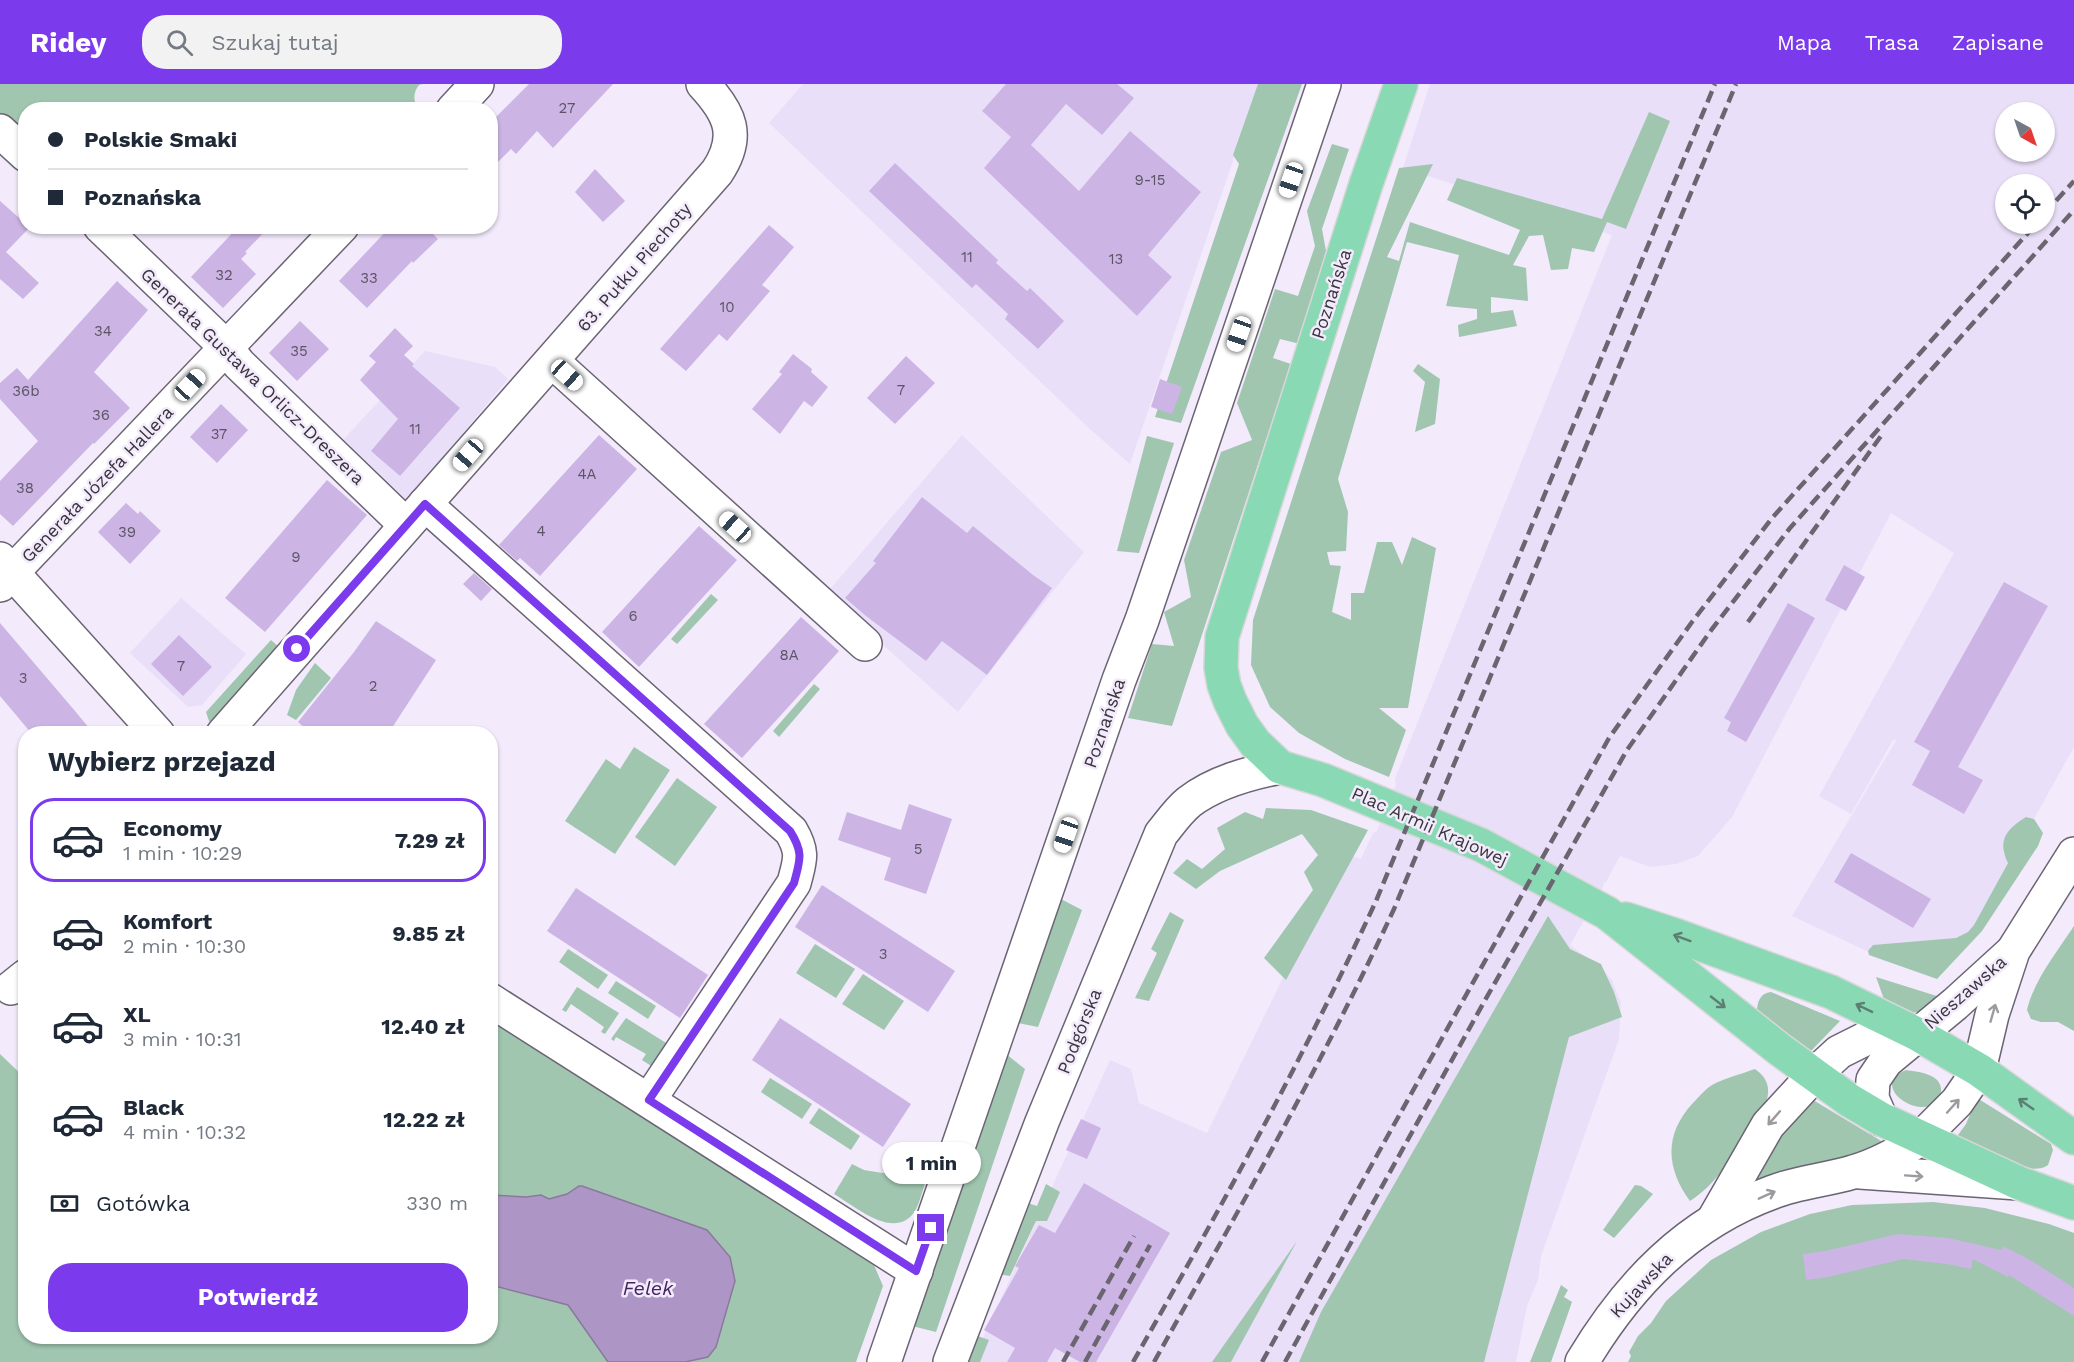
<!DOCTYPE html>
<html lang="pl">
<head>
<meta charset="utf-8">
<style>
	:root { --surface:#fff; --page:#f2f2f3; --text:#1f2937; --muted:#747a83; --line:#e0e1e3; --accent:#7c3aed }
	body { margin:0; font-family:"Work Sans",sans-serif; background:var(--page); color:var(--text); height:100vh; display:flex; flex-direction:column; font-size:22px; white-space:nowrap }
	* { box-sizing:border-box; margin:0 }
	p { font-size:20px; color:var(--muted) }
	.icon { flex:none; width:33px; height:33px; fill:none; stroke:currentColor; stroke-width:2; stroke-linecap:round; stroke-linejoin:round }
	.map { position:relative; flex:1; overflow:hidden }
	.side { position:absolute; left:18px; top:642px; width:480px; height:618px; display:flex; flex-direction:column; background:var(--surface); border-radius:24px; box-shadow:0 2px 4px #0004 }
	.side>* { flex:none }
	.hud { position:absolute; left:18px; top:18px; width:480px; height:132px; border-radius:24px; box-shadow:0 2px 4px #0004; display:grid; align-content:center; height:132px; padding:0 30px; background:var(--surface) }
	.needle { width:39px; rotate:140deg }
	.controls { position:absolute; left:1995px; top:18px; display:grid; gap:12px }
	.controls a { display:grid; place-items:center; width:60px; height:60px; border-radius:50%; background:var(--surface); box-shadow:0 2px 4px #0004; font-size:30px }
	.end { position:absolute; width:27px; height:27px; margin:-14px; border:8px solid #7c3aed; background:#fff; box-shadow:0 0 0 3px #fff }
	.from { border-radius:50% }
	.bubble { position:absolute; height:42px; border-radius:21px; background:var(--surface); box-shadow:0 2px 4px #0004; font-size:20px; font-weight:700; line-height:42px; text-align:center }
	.car { position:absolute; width:18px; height:36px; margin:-18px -9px; border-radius:8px; box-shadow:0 0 4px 2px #0007; background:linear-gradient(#fff 24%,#345 0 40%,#fff 0 76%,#345 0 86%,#fff 0) }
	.hud b { display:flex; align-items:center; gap:21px; height:57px; font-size:22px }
	.hud b+b { border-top:2px solid var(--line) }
	.hud i { width:15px; height:15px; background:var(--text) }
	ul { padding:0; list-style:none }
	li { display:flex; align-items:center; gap:18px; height:84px; margin:0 12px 9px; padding:0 18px; border:3px solid transparent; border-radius:24px }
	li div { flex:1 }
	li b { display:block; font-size:22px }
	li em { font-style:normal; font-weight:700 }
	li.active { border-color:var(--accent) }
	li>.icon { width:54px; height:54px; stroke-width:1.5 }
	h2 { padding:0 30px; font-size:27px; line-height:72px }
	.pay { display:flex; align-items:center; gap:15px; height:66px; padding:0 30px; font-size:22px }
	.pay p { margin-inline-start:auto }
	.primary-button { display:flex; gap:12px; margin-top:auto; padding:12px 30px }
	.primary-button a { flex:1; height:69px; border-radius:24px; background:var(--accent); color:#fff; font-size:24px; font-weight:700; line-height:69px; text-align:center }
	header { display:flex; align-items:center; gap:36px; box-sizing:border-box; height:84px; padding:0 30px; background:var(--accent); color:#fff }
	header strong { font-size:28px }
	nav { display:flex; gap:33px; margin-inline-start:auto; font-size:21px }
	.search { width:420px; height:54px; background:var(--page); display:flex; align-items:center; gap:15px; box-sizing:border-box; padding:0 21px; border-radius:24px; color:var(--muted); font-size:22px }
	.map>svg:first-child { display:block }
	.built { fill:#eadff8; fill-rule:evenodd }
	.green { fill:#a0c6b0 }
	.water { fill:#ad96c5; stroke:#8a799c; stroke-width:1.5 }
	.building { fill:#ccb5e5 }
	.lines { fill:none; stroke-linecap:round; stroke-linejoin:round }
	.minor-casing { stroke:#6b6473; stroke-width:36 }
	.tertiary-casing { stroke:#6b6473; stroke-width:36 }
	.secondary-casing { stroke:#6b6473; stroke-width:36 }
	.primary-casing { stroke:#d7d7d8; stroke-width:36 }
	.minor { stroke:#fff; stroke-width:33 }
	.tertiary { stroke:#fff; stroke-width:33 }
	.secondary { stroke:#fff; stroke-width:33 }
	.primary { stroke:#89d9b5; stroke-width:33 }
	.rail { stroke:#6a656f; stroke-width:4.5; stroke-dasharray:12 6; stroke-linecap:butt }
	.oneway { stroke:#5c7f72 }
	.oneway2 { stroke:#9c9a9e }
	.route { stroke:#7c3aed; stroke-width:8 }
	.labels { text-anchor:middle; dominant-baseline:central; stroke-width:5; stroke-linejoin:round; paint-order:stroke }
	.number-label { font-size:15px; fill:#5d5566 }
	.street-label { font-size:18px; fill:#38353c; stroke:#f3eafc }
	.water-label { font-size:20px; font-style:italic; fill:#45255f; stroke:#f3eafc }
</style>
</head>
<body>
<header>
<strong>Ridey</strong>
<div class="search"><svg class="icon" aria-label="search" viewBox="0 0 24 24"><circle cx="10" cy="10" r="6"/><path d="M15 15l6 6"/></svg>Szukaj tutaj</div>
<nav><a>Mapa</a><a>Trasa</a><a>Zapisane</a></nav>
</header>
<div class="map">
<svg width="2074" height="1278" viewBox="0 0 2074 1278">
	<rect width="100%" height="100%" fill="#f3eafc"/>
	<g class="built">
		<path d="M803,0H1259L1130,380L1092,347L769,39Z"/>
		<path d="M1430,0H2074V663L2034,735L2026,733L2013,742L2003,768L2008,778L1971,852L1871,869L1792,832L1897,655L1893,656L1851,730L1819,712L1954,469L1891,429L1732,733L1698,772L1676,780L1650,783L1620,772L1606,798L1603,799L1604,801L1570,861L1600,883L1612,896L1621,919L1619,955L1541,1172L1538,1196L1527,1222L1516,1278H972L1110,976L1131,985L1139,1019L1207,1049L1344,769L1361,775L1373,749L1377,747L1396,701L1395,695L1612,151L1403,84ZM2006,28H2044V68H2006ZM2006,100H2044V140H2006Z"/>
		<path d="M425,267L495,283L508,295L407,416L344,355Z"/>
		<path d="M962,351L1084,468L958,628L826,510Z"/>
		<path d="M181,514L246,570L202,621L188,623L130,569Z"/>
	</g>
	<g class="green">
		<path d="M0,0H423L419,1C413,9 413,16 418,25L26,26L25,56L0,32Z"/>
		<path d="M1258,0H1302L1181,339L1155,333L1239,80L1233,71Z"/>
		<path d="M1649,28L1670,37L1626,145L1607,138L1594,168L1572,164L1568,185L1551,186L1543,151L1529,152L1513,181L1526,184L1528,217L1491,213V229L1513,226L1517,242L1459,253L1458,241L1477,235V225L1446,222L1459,171L1407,158L1338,395L1348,428L1346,467L1327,468L1330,481L1341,482L1332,528L1351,536V509H1364L1377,458H1392L1402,481L1412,453L1436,464L1408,624H1379L1406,646L1389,693L1345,675L1299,649L1270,623L1251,581L1253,536L1399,84L1433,80L1387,173L1399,177L1410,138L1509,171L1520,146L1447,116L1457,94L1602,135Z"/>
		<path d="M1332,60L1349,65L1322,145L1326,167L1300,260L1280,255L1273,274L1291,280L1172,642L1128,634L1152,560L1174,562L1164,528L1191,513L1184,476L1221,368L1252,356L1237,319L1275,205L1298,212L1315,162L1307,127Z"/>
		<path d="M1418,280L1440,295L1435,340L1415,348L1425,298L1413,287Z"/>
		<path d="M1147,352L1174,359L1139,469L1117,467Z"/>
		<path d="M711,510L718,516L677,560L671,555Z"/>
		<path d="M271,556L279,563L213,641L209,637L206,628Z"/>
		<path d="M315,579L331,594L296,636L287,631L296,606Z"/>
		<path d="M814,600L820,605L779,653L773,647Z"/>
		<path d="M634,663L670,686L615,770L565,737L606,675L620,685Z"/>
		<path d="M677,694L717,723L675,782L635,753Z"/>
		<path d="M1266,724L1311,726L1368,746L1286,896L1264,874L1313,806L1304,788L1318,771L1302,750L1220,787L1196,805L1173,789L1187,775L1202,785L1225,765L1217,744L1245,728L1263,735Z"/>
		<path d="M2026,733L2034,735L2043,749L2038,762L1982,847L1937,895L1869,871L1868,867L1873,861L1956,854L1968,848L1974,841L2008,779C1997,757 2006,745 2026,733Z"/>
		<path d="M1059,814L1082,826L1038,943L1018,939Z"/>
		<path d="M1170,828L1184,836L1149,917L1135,914L1157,869L1151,865Z"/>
		<path d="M1548,832L1570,865L1601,880L1614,908L1622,933L1569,953L1484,1278H1299L1321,1228Z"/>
		<path d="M2074,842V947L2058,938H2041L2031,935L2027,926C2034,896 2057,868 2074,842Z"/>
		<path d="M815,860L855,885L836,914L796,889Z"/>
		<path d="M568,865L608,891L598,905L559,878Z"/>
		<path d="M863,890L904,917L884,946L842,920Z"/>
		<path d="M1876,893L1940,913C1914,933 1913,933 1885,918Z"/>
		<path d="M616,897L656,922L648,935L608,909Z"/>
		<path d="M577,903L619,929L605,950L601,948L604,943L571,920L566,928L562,926Z"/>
		<path d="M1771,908L1840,937L1808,970L1757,928C1757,918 1760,909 1771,908Z"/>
		<path d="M626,934L671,962L656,985L642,976L646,970L616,953L614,957L611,955Z"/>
		<path d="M491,936L874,1181L883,1202L856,1278H0V970L25,994L26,1252H490Z"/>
		<path d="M1006,970L1025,985L936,1248L912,1242Z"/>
		<path d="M1755,985C1769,995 1771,1006 1765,1022C1743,1055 1724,1095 1690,1117C1666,1084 1664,1051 1692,1020C1698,1014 1704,1006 1712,1001C1725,994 1741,990 1755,985Z"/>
		<path d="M1906,986C1919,988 1943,990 1941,1008C1940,1015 1936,1020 1930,1022C1909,1029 1872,1000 1906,986Z"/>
		<path d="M770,994L812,1020L802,1035L761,1008Z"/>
		<path d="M1808,1013L1888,1061L1737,1106Z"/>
		<path d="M1977,1014L2051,1060L2053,1066L2048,1081C2030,1095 1974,1066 1953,1058L1966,1040Z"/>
		<path d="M819,1024L860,1052L851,1066L809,1039Z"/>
		<path d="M852,1080L864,1086L926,1096C923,1105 920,1118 915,1127C895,1158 855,1122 834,1110Z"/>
		<path d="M1046,1100L1060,1108L1047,1137H1036L1010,1192L991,1189L1022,1117L1037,1122Z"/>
		<path d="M1635,1101L1641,1102L1653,1110L1614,1154L1603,1146Z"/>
		<path d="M1933,1118L1985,1124L2049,1140L2074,1149V1278H1628L1631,1272L1629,1268L1638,1252L1651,1239L1666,1217L1711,1176L1761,1148L1810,1130L1852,1121Z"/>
		<path d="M1297,1157L1231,1278H1212Z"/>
		<path d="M1561,1201L1568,1206L1564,1213L1572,1218L1551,1278H1530Z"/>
		<path d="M972,1250L989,1256L980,1278H961Z"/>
	</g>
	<path class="water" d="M579,1102H582L707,1146L730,1173L735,1197L716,1263L708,1273L685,1278H608L568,1221L491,1201V1111L526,1113L541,1111L549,1115L567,1110Z"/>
	<g class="building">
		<path d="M529,0H613L553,64L537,47L516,70L511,65L490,86V39Z"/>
		<path d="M1006,0H1117L1134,14L1102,51L1066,20L1031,61L1079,107L1130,47L1201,108L1148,171L1172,193L1137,232L984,84L1011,53L982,27Z"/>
		<path d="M895,79L998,176L996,179L1027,207L1030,204L1064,237L1038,265L1005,235L1008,230L976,200L972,204L869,107Z"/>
		<path d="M595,85L625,117L603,138L575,108Z"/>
		<path d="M0,117L26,140V142L29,144L6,168L39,199L23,215L0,195Z"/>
		<path d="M769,141L794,163L762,201L770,207L727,257L719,250L686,287L660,265Z"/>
		<path d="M239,142H270L245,168L247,169L241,175L256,190L223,224L191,193Z"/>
		<path d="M391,142H425L438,155L413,179L412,177L367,224L339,197Z"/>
		<path d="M117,197L148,226L94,288L130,324L94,360L93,359L13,442L0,430V397L38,357L0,315V299L17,284L28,296Z"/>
		<path d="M300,237L329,265L297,297L269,269Z"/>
		<path d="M395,244L413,262L404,271L414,280L412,282L460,324L400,392L371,367L398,335L360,296L376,278L369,272Z"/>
		<path d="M793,270L812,285L811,288L828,303L812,323L804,317L780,350L752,325L782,290L779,288Z"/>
		<path d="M906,272L935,299L895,340L867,314Z"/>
		<path d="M1160,295L1182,303L1172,330L1151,323Z"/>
		<path d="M221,320L248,346L217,379L190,353Z"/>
		<path d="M599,351L637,385L540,492L520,474L517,477L499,461Z"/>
		<path d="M327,396L367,431L265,548L225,514Z"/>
		<path d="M922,413L967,449L973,442L1033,491L1052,504L987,591L942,557L926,577L866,532L845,514L876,479L873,477Z"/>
		<path d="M126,419L138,430L140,427L161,447L130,480L98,448Z"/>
		<path d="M699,442L737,476L639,583L602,548Z"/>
		<path d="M1844,481L1865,493L1846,527L1825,516Z"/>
		<path d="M474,489L492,505L481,517L463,500Z"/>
		<path d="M2004,498L2048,522L1958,683L1983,696L1964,730L1912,701L1930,667L1914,658Z"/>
		<path d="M1788,519L1815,534L1746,658L1727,647L1731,638L1724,634Z"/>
		<path d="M801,533L839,567L742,674L704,640Z"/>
		<path d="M376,537L436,576L388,650H312L298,638L354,568Z"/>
		<path d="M0,539L75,627L94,650H32L0,612Z"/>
		<path d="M179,551L212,583L183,612L151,580Z"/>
		<path d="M909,720L952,735L926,810L884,796L891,774L838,756L847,728L901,746Z"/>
		<path d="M1851,769L1931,815L1913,844L1834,798Z"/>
		<path d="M822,801L955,887L928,928L795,843Z"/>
		<path d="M576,804L708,891L680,934L547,847Z"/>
		<path d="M780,934L911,1020L883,1063L752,976Z"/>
		<path d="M1081,1035L1101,1044L1087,1075L1066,1066Z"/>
		<path d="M1084,1099L1170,1149L1096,1278H1080L1055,1264L1047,1278H1007L1015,1264L984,1246L1019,1184L1015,1182L1039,1141L1055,1149Z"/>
		<path d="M1898,1150L1948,1154L2001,1166L2003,1162L2032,1177L2074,1204V1232L2009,1191L2008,1193L1973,1175L1971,1185L1947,1180L1903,1175L1828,1193L1806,1196L1803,1170L1825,1167Z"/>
	</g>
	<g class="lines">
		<g class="minor-casing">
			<g id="minor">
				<path d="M0,47L26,71"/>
				<path d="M100,142L226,263L239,280L406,441"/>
				<path d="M552,277L865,560"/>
				<path d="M425,420L791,747C804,769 800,776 794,799L649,1016"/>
				<path d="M0,475L158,650"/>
				<path d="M223,650L717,88C741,52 730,29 703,0"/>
				<path d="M11,904L26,892"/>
				<path d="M490,916L916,1187"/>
			</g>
		</g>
		<g class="tertiary-casing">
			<g id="tertiary">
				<path d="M453,26L477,0"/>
				<path d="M0,501L342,142"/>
				<path d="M1860,1088L2018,1099"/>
				<path d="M1714,1135L1768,1041L1814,991L1839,968L1869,953L1917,950"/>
				<path d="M884,1278L1119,596L1142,536L1324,0"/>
				<path d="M950,1278L1042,1038L1161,750C1170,739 1178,727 1189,718C1215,698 1249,689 1280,683"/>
				<path d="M1582,1278C1628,1201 1687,1139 1773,1108C1798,1098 1827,1096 1853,1088C1875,1082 1904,1067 1922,1053"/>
			</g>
		</g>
		<g class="secondary-casing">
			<g id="secondary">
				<path d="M1881,1035L1872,1014L1873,996L1886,977L1955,920L2011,869"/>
				<path d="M1922,1053L1957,1018L1979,986L1992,931L2013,867L2074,770"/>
			</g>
		</g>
		<g class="primary-casing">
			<g id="primary">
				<path d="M1401,0L1366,100L1222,553L1221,584L1224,601L1230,617L1242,641L1255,659L1280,683L1323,696L1481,761L1607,829L1779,965L1849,1016L1881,1035L2019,1099L2074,1119"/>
				<path d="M1626,835L1675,851L1831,908L1917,950L1979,986L2074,1054"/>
			</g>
		</g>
		<use href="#minor" class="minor"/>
		<use href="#tertiary" class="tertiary"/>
		<use href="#secondary" class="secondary"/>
		<use href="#primary" class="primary"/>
		<g class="rail">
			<path d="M2044,130L2074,97"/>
			<path d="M1748,538L1881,352"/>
			<path d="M1063,1278L1134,1152"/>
			<path d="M1085,1278L1150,1161"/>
			<path d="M1133,1278C1219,1127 1303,975 1376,817L1715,0"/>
			<path d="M1154,1278C1237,1129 1322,980 1394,825L1736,0"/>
			<path d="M1262,1278L1609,654L1692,538L1772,434L2036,140"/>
			<path d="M1285,1278L1484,918L1627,666L1712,545L1790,444L2074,126"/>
		</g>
	</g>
	<defs><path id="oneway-shaft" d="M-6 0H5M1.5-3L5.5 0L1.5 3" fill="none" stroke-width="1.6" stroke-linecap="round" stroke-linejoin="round" transform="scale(1.5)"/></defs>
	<g class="oneway">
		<use href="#oneway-shaft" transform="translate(1682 854) rotate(-160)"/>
		<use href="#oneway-shaft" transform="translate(1718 918) rotate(38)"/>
		<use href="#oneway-shaft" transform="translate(1864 924) rotate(-154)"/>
		<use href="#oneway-shaft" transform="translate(2026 1020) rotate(-145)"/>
	</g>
	<g class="oneway2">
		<use href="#oneway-shaft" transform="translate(1993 929) rotate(-74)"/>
		<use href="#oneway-shaft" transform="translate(1953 1022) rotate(-48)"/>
		<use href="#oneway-shaft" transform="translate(1774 1034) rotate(131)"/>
		<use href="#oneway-shaft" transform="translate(1914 1092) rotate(4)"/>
		<use href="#oneway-shaft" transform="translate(1767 1111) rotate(-24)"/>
	</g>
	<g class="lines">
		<path class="route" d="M297,565L425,420L790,747C804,769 800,776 794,799L649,1016L916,1187L931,1144"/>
	</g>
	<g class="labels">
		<g class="number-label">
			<text x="567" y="24">27</text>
			<text x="1150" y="96">9-15</text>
			<text x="967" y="173">11</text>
			<text x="1116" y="175">13</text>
			<text x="224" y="191">32</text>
			<text x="369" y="194">33</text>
			<text x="727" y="223">10</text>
			<text x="103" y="247">34</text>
			<text x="299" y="267">35</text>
			<text x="901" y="306">7</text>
			<text x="26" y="307">36b</text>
			<text x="101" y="331">36</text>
			<text x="415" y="345">11</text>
			<text x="219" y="350">37</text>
			<text x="587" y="390">4A</text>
			<text x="25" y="404">38</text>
			<text x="541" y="447">4</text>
			<text x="127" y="448">39</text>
			<text x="296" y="473">9</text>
			<text x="633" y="532">6</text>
			<text x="789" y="571">8A</text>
			<text x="181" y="582">7</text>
			<text x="23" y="594">3</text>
			<text x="373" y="602">2</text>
			<text x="918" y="765">5</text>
			<text x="883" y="870">3</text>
		</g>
		<g class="street-label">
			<text transform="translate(634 183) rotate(-49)">63. Pułku Piechoty</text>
			<text transform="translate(1331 210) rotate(-72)">Poznańska</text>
			<text transform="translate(253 292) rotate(44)">Generała Gustawa Orlicz-Dreszera</text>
			<text transform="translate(97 400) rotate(-46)">Generała Józefa Hallera</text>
			<text transform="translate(1104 639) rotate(-71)">Poznańska</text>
			<text transform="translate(1430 742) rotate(24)">Plac Armii Krajowej</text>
			<text transform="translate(1965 908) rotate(-41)">Nieszawska</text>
			<text transform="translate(1079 947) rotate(-68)">Podgórska</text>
			<text transform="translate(1641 1201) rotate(-47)">Kujawska</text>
		</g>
		<g class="water-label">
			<text x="648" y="1204">Felek</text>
		</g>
	</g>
</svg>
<div class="controls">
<a><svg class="needle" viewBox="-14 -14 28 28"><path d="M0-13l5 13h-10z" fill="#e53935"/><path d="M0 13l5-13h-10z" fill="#747a83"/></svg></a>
<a><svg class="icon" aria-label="locate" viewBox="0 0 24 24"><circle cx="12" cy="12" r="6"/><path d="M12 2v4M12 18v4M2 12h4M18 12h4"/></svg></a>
</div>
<i class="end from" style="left:297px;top:565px"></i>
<i class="end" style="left:931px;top:1144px"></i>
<div class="bubble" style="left:882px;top:1058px;width:99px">1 min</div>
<i class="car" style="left:1291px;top:96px;rotate:199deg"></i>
<i class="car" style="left:1239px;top:250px;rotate:199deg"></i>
<i class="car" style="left:567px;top:291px;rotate:132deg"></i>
<i class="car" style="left:190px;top:301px;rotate:43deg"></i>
<i class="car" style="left:468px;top:371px;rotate:221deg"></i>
<i class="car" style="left:735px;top:443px;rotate:312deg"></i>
<i class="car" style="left:1066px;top:751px;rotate:199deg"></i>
<div class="hud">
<b><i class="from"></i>Polskie Smaki</b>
<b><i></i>Poznańska</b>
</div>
<section class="side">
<h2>Wybierz przejazd</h2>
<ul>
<li class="active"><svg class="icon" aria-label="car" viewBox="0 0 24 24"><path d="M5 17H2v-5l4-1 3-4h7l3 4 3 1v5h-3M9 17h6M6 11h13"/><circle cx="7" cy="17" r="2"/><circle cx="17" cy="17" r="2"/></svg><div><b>Economy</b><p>1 min · 10:29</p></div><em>7.29 zł</em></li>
<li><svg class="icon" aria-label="car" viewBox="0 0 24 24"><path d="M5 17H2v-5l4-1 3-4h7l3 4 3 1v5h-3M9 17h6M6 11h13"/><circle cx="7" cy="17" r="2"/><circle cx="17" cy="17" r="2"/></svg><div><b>Komfort</b><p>2 min · 10:30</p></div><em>9.85 zł</em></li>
<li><svg class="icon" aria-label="car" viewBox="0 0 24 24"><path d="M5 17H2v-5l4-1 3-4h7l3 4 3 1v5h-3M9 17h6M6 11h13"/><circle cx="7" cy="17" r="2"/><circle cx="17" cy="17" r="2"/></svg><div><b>XL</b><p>3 min · 10:31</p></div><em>12.40 zł</em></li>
<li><svg class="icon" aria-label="car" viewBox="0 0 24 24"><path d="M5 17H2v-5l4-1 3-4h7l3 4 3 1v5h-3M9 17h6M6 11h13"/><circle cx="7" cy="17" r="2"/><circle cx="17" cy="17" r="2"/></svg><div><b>Black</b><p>4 min · 10:32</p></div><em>12.22 zł</em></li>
</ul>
<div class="pay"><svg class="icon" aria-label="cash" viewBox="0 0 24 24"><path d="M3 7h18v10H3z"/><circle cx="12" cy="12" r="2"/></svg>Gotówka<p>330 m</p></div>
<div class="primary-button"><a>Potwierdź</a></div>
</section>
</div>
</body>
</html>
